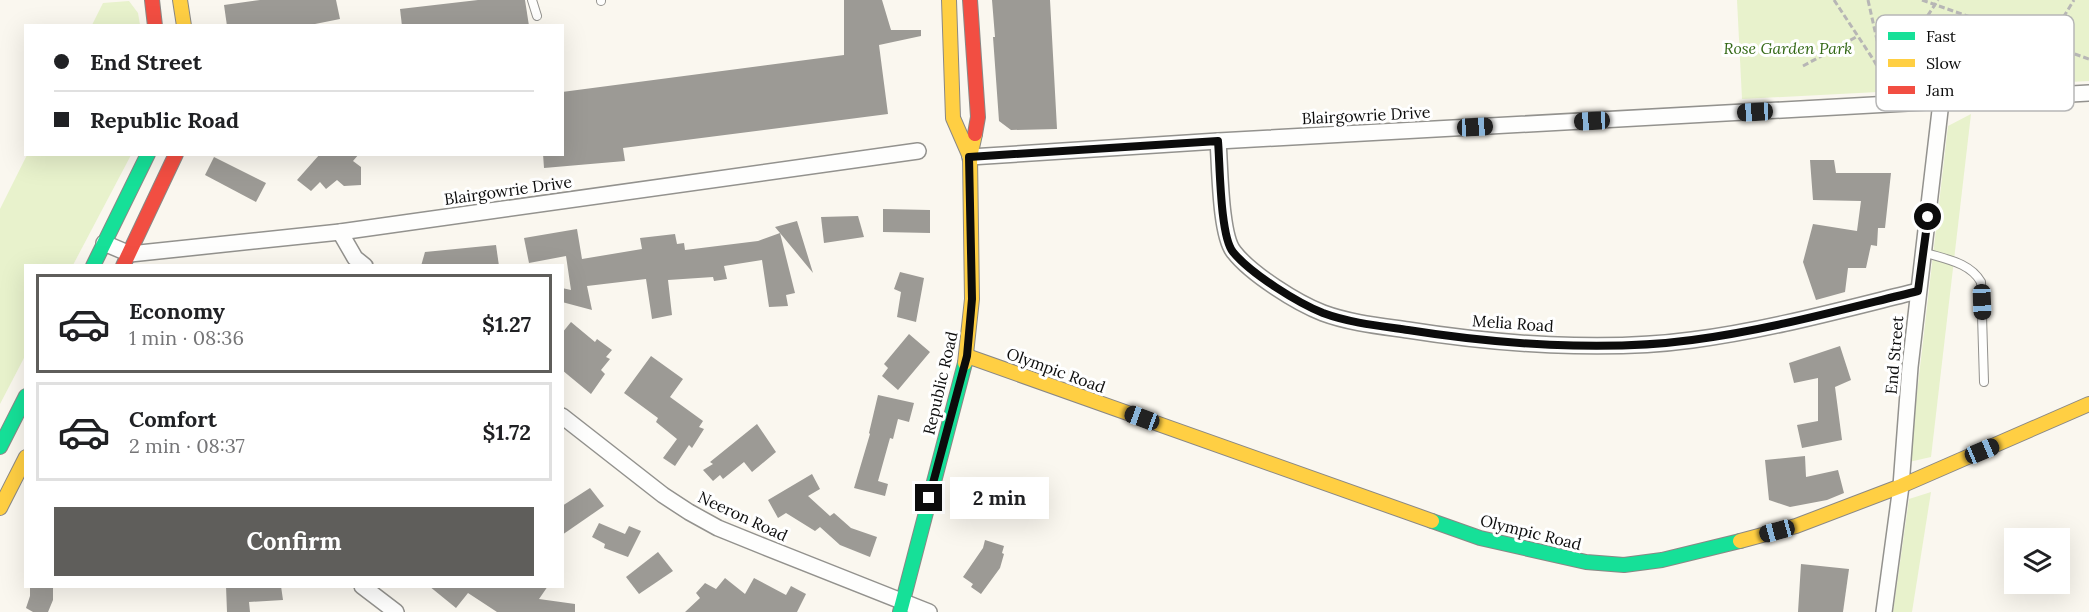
<!DOCTYPE html>
<html lang="en">
<head>
<meta charset="utf-8">
<style>
	:root { --surface:#fff; --page:#f2f2f2; --text:#202124; --muted:#757577; --line:#e0e0e0; --accent:#5f5e5b }
	body { margin:0; font-family:Lora,serif; background:var(--page); color:var(--text); height:100vh; display:flex; flex-direction:column; font-size:22px; white-space:nowrap }
	* { box-sizing:border-box; margin:0 }
	p { font-size:20px; color:var(--muted) }
	.icon { flex:none; width:33px; height:33px; fill:none; stroke:currentColor; stroke-width:2; stroke-linecap:round; stroke-linejoin:round }
	.map { position:relative; flex:1; overflow:hidden }
	.side { position:absolute; left:24px; top:264px; width:540px; height:324px; display:flex; flex-direction:column; background:var(--surface); border-radius:0px; box-shadow:0 6px 24px #0002 }
	.side>* { flex:none }
	.banner { position:absolute; left:24px; top:24px; width:540px; height:132px; border-radius:0px; box-shadow:0 6px 24px #0002; display:grid; align-content:center; height:132px; padding:0 30px; background:var(--surface) }
	.fabs { position:absolute; left:2004px; top:528px; display:grid; gap:12px }
	.fabs a { display:grid; place-items:center; width:66px; height:66px; border-radius:0px; background:var(--surface); box-shadow:0 6px 24px #0002; font-size:30px }
	.end { position:absolute; width:27px; height:27px; margin:-14px; border:8px solid #0c0c0c; background:#fff; box-shadow:0 0 0 3px #fff }
	.from { border-radius:50% }
	.bubble { position:absolute; height:42px; border-radius:0px; background:var(--surface); box-shadow:0 6px 24px #0002; font-size:20px; font-weight:800; line-height:42px; text-align:center }
	.car { position:absolute; width:18px; height:36px; margin:-18px -9px; border-radius:8px; box-shadow:0 0 4px 2px #0007; background:linear-gradient(#222 24%,#8ab4d8 0 40%,#222 0 76%,#8ab4d8 0 86%,#222 0) }
	.banner b { display:flex; align-items:center; gap:21px; height:57px; font-size:22px }
	.banner b+b { border-top:2px solid var(--line) }
	.banner i { width:15px; height:15px; background:var(--text) }
	ul { padding:10px 0 0; list-style:none }
	li { display:flex; align-items:center; gap:18px; height:99px; margin:0 12px 9px; padding:0 18px; border:3px solid var(--line); border-radius:0px }
	li div { flex:1 }
	li b { display:block; font-size:22px }
	li em { font-style:normal; font-weight:800 }
	li.selected { border-color:var(--accent) }
	li>.icon { width:54px; height:54px; stroke-width:1.5 }
	.action { display:flex; gap:12px; margin-top:auto; padding:12px 30px }
	.action a { flex:1; height:69px; border-radius:0px; background:var(--accent); color:#fff; font-size:24px; font-weight:800; line-height:69px; text-align:center }
	.map>svg:first-child { display:block }
	.green { fill:#e8f2cc }
	.building { fill:#9c9a95 }
	.lines { fill:none; stroke-linecap:round; stroke-linejoin:round }
	.lane-casing { stroke:#93928e; stroke-width:10 }
	.street-casing { stroke:#93928e; stroke-width:18 }
	.fast-casing { stroke:#8a8885; stroke-width:16 }
	.slow-casing { stroke:#8a8885; stroke-width:16 }
	.jam-casing { stroke:#8a8885; stroke-width:16 }
	.path { stroke:#b7b6b5; stroke-width:3; stroke-dasharray:6 3; stroke-linecap:butt }
	.lane { stroke:#fefefd; stroke-width:8 }
	.street { stroke:#fefefd; stroke-width:15 }
	.fast { stroke:#16e098; stroke-width:14 }
	.slow { stroke:#ffcf43; stroke-width:14 }
	.jam { stroke:#f24e42; stroke-width:14 }
	.route { stroke:#0c0c0c; stroke-width:8 }
	.labels { text-anchor:middle; dominant-baseline:central; stroke-width:6; stroke-linejoin:round; paint-order:stroke }
	.park-label { font-size:16px; font-style:italic; fill:#346917; stroke:#fff }
	.street-label { font-size:16px; fill:#0c0c0c; stroke:#fff }
	.key { fill:#fff; stroke:#b6b6b6; stroke-width:1.5 }
	.key-label { font-size:16px; fill:#0c0c0c }
</style>
</head>
<body>
<div class="map">
<svg width="2089" height="612" viewBox="0 0 2089 612">
	<rect width="100%" height="100%" fill="#faf7ef"/>
	<g class="green">
		<path d="M1737,0H2089V81L1742,99Z"/>
		<path d="M129,1L138,13L140,25H92L103,3Z"/>
		<path d="M1971,114L1931,457L1909,462L1948,126Z"/>
		<path d="M27,155H131L73,265L26,266L25,356L0,404V209Z"/>
		<path d="M1931,492L1912,612H1893L1909,499Z"/>
	</g>
	<g class="building">
		<path d="M260,0H336L340,19L305,26H227L224,5Z"/>
		<path d="M478,0H525L529,26H402L400,9Z"/>
		<path d="M844,0H882L891,30H921V36L879,45L888,114L623,148L625,161L544,168L543,154H562V92L844,55Z"/>
		<path d="M992,0H1050L1057,129L1011,130L999,121L993,37H995Z"/>
		<path d="M320,154H359L353,161L361,167V185L344,186L337,180L326,189L320,182L311,191L297,180Z"/>
		<path d="M214,157L266,183L256,202L205,175Z"/>
		<path d="M1810,160H1834L1836,173H1891L1885,228H1878L1877,246L1871,245L1866,268H1848L1845,292L1816,300L1803,262L1813,224L1857,231L1861,201L1813,200Z"/>
		<path d="M883,209L930,210V233L883,232Z"/>
		<path d="M858,216L864,237L824,243L821,217Z"/>
		<path d="M797,221L813,273L780,233L795,293L786,295L788,306L769,307L762,260L724,266L727,279L714,281L713,277L668,280L672,315L652,319L646,279L587,286L592,310L562,302V288L571,290L566,256L529,263L524,238L577,229L582,259L642,249L640,238L675,234L677,244L684,243L685,250L758,241L780,233L775,227Z"/>
		<path d="M496,245L499,266H421L425,252Z"/>
		<path d="M900,272L924,278L916,322L897,317L901,292L894,289Z"/>
		<path d="M571,322L595,342L597,339L612,350L606,357L610,359L601,370L605,374L591,394L562,370V333Z"/>
		<path d="M909,334L930,352L898,390L882,376L888,368L884,364Z"/>
		<path d="M1840,346L1851,380L1835,387L1842,440L1802,448L1797,425L1818,421V378L1794,383L1789,363Z"/>
		<path d="M651,356L683,379L670,397L703,421L699,427L704,429L692,448L689,445L675,466L663,458L677,439L656,422L658,418L624,393Z"/>
		<path d="M878,395L914,403L909,422L898,419L893,439L890,438L878,481L888,484L885,496L854,488L870,434L869,433Z"/>
		<path d="M757,424L776,452L752,472L744,462L723,479L720,475L713,481L703,470L713,464L710,462Z"/>
		<path d="M1805,456L1806,477L1838,470L1844,493L1827,500L1790,507L1769,500L1765,460Z"/>
		<path d="M812,474L820,489L808,496L830,516L834,513L851,528L877,537L870,557L840,545L820,527L815,531L786,513L778,518L768,500Z"/>
		<path d="M590,488L604,506L562,535V506Z"/>
		<path d="M599,523L625,534L629,526L641,531L628,557L604,548L605,544L592,537Z"/>
		<path d="M985,540L1004,546L1002,553L1004,554L1000,568L981,594L971,587L973,584L963,577L983,548Z"/>
		<path d="M658,552L673,571L639,594L626,577Z"/>
		<path d="M1801,564L1849,569L1843,612H1798Z"/>
		<path d="M725,578L745,594L754,578L786,595L791,586L806,594L797,612H685L700,598L696,593L705,583L716,589Z"/>
		<path d="M30,586H53V600L48,612H33L26,608L30,596Z"/>
		<path d="M226,586H281L283,600L249,602L250,612H227Z"/>
		<path d="M429,586H548L539,599L575,604V612H497L468,593L456,608Z"/>
	</g>
	<g class="lines">
		<g class="lane-casing">
			<g id="lane">
				<path d="M532,0L537,16"/>
				<path d="M601,0V1"/>
				<path d="M1923,252C1944,259 1970,262 1981,282L1984,382"/>
			</g>
		</g>
		<g class="street-casing">
			<g id="street">
				<path d="M1218,141C1220,165 1220,236 1234,252C1251,274 1297,303 1323,313C1350,323 1380,326 1408,330C1496,344 1604,352 1692,340C1769,330 1844,309 1918,291"/>
				<path d="M970,157L1218,141L2089,93"/>
				<path d="M340,232L355,258L365,266"/>
				<path d="M104,243L130,254L340,232L918,151"/>
				<path d="M562,416L663,495L689,512L718,528L765,547L929,612"/>
				<path d="M362,586L396,612"/>
				<path d="M1884,612L1901,486L1910,367L1941,102"/>
			</g>
		</g>
		<g class="fast-casing">
			<g id="fast">
				<path d="M93,266L148,154"/>
				<path d="M0,447L26,396"/>
				<path d="M1432,521L1480,538L1586,562L1624,565L1662,560L1740,541"/>
				<path d="M900,612L965,363"/>
			</g>
		</g>
		<g class="slow-casing">
			<g id="slow">
				<path d="M180,0L184,26"/>
				<path d="M949,0L953,118L970,157"/>
				<path d="M967,356L1432,521"/>
				<path d="M965,363L972,299L970,157L975,134"/>
				<path d="M0,508L26,457"/>
				<path d="M1740,541L1796,526L1901,486L2089,404"/>
			</g>
		</g>
		<g class="jam-casing">
			<g id="jam">
				<path d="M152,0L155,26"/>
				<path d="M970,0L978,117L975,134"/>
				<path d="M123,266L176,154"/>
			</g>
		</g>
		<g class="path">
			<path d="M1834,0L1873,59L1887,84"/>
			<path d="M1868,0L1886,80"/>
			<path d="M1922,0L2089,59"/>
			<path d="M2035,63L2074,0"/>
			<path d="M1908,64L1909,44L1938,0"/>
			<path d="M1803,66L1858,36"/>
		</g>
		<use href="#lane" class="lane"/>
		<use href="#street" class="street"/>
		<use href="#fast" class="fast"/>
		<use href="#slow" class="slow"/>
		<use href="#jam" class="jam"/>
	</g>
	<g class="lines">
		<path class="route" d="M929,498L967,356L972,299L969,157L1218,141C1220,165 1220,236 1233,252C1251,274 1298,303 1323,313C1350,323 1380,326 1408,330C1496,344 1603,352 1692,340C1769,330 1844,309 1918,291L1928,217"/>
	</g>
	<g class="labels">
		<g class="park-label">
			<text x="1788" y="48">Rose Garden Park</text>
		</g>
		<g class="street-label">
			<text transform="translate(1366 115) rotate(-3)">Blairgowrie Drive</text>
			<text transform="translate(508 190) rotate(-8)">Blairgowrie Drive</text>
			<text transform="translate(1513 323) rotate(4)">Melia Road</text>
			<text transform="translate(1894 355) rotate(-85)">End Street</text>
			<text transform="translate(1056 370) rotate(20)">Olympic Road</text>
			<text transform="translate(940 383) rotate(-77)">Republic Road</text>
			<text transform="translate(743 516) rotate(25)">Neeron Road</text>
			<text transform="translate(1531 532) rotate(14)">Olympic Road</text>
		</g>
	</g>
	<rect x="1876" y="15" width="198" height="96" rx="9" class="key"/>
	<rect x="1888" y="32" width="27" height="8" fill="#16e098"/>
	<rect x="1888" y="59" width="27" height="8" fill="#ffcf43"/>
	<rect x="1888" y="86" width="27" height="8" fill="#f24e42"/>
	<g class="key-label">
		<text x="1926" y="42">Fast</text>
		<text x="1926" y="69">Slow</text>
		<text x="1926" y="96">Jam</text>
	</g>
</svg>
<div class="fabs">
<a><svg class="icon" aria-label="layers" viewBox="0 0 24 24"><path d="M12 4l9 5-9 5-9-5zM3 14l9 5 9-5"/></svg></a>
</div>
<i class="end from" style="left:1928px;top:217px"></i>
<i class="end" style="left:929px;top:498px"></i>
<div class="bubble" style="left:950px;top:477px;width:99px">2 min</div>
<i class="car" style="left:1755px;top:112px;rotate:267deg"></i>
<i class="car" style="left:1592px;top:121px;rotate:267deg"></i>
<i class="car" style="left:1475px;top:127px;rotate:87deg"></i>
<i class="car" style="left:1982px;top:302px;rotate:178deg"></i>
<i class="car" style="left:1142px;top:418px;rotate:290deg"></i>
<i class="car" style="left:1982px;top:451px;rotate:67deg"></i>
<i class="car" style="left:1777px;top:531px;rotate:255deg"></i>
<div class="banner">
<b><i class="from"></i>End Street</b>
<b><i></i>Republic Road</b>
</div>
<section class="side">
<ul>
<li class="selected"><svg class="icon" aria-label="car" viewBox="0 0 24 24"><path d="M5 17H2v-5l4-1 3-4h7l3 4 3 1v5h-3M9 17h6M6 11h13"/><circle cx="7" cy="17" r="2"/><circle cx="17" cy="17" r="2"/></svg><div><b>Economy</b><p>1 min · 08:36</p></div><em>$1.27</em></li>
<li><svg class="icon" aria-label="car" viewBox="0 0 24 24"><path d="M5 17H2v-5l4-1 3-4h7l3 4 3 1v5h-3M9 17h6M6 11h13"/><circle cx="7" cy="17" r="2"/><circle cx="17" cy="17" r="2"/></svg><div><b>Comfort</b><p>2 min · 08:37</p></div><em>$1.72</em></li>
</ul>
<div class="action"><a>Confirm</a></div>
</section>
</div>
</body>
</html>
